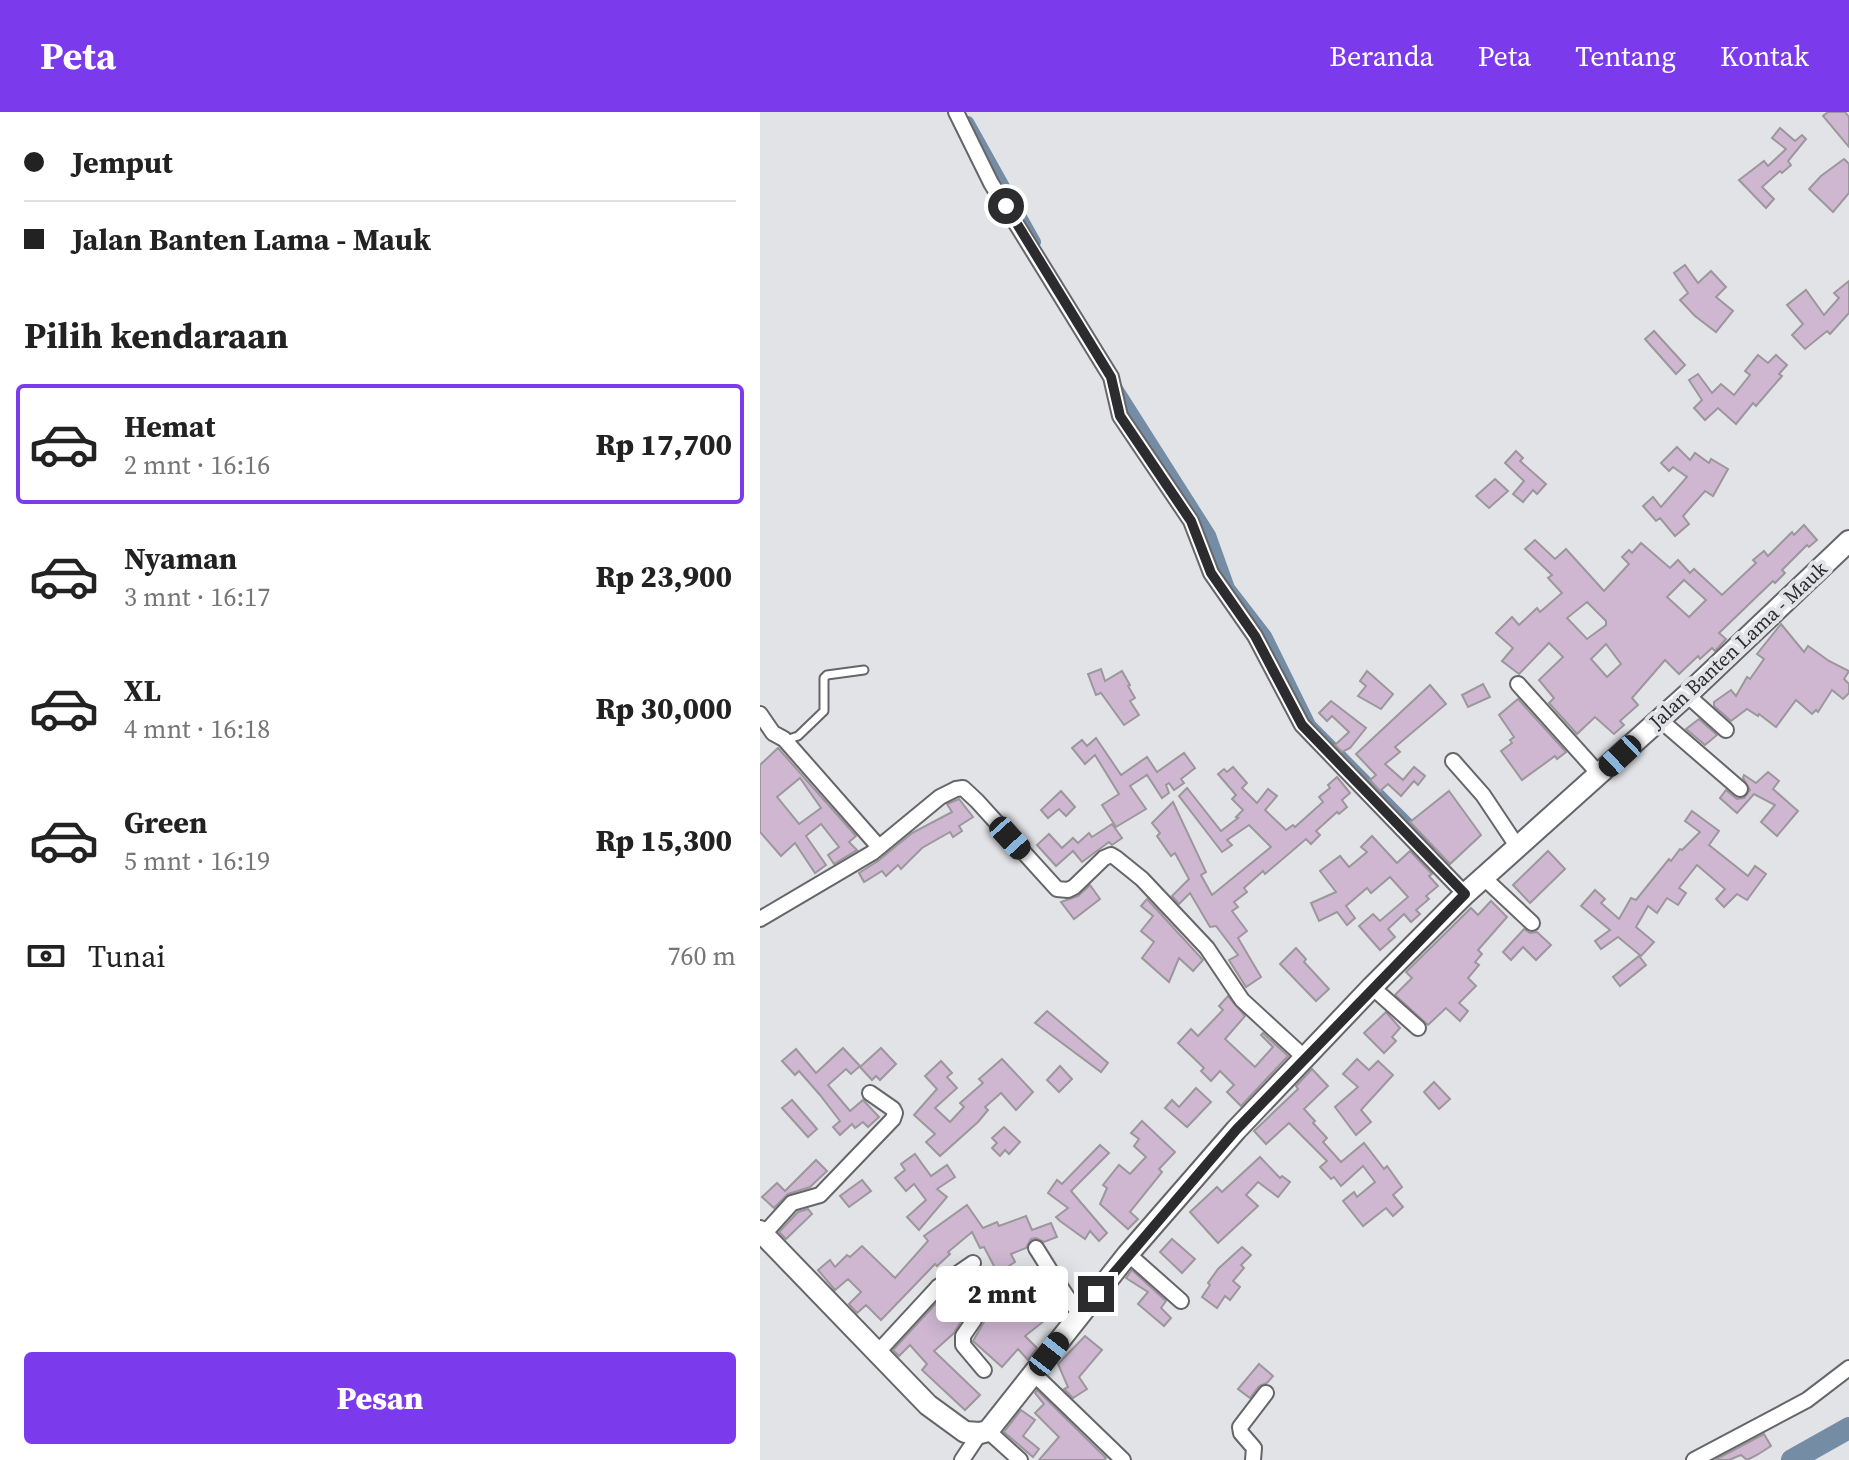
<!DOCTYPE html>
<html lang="id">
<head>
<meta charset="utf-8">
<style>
	:root { --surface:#fff; --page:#f2f2f2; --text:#222; --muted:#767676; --line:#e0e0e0; --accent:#7c3aed }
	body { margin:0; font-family:"Source Serif 4",serif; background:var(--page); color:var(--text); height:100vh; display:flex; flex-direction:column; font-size:30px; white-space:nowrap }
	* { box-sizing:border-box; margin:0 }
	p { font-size:26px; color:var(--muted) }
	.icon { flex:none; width:44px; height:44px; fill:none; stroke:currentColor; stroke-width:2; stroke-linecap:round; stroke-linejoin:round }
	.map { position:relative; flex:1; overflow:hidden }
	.side { display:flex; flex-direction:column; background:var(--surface); width:760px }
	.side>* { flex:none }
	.top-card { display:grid; align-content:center; height:176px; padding:0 24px; background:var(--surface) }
	.end { position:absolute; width:36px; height:36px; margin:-18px; border:10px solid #2c2c2e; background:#fff; box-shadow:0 0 0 4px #fff }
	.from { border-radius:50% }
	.bubble { position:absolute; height:56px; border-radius:8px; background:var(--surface); box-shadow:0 4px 20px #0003; font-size:26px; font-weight:800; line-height:56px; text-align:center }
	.car { position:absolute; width:24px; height:48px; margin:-24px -12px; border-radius:10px; box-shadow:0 0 6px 2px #0007; background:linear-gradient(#222 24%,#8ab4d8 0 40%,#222 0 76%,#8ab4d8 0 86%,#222 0) }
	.top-card b { display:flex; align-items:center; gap:28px; height:76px; font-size:30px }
	.top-card b+b { border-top:2px solid var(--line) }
	.top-card i { width:20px; height:20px; background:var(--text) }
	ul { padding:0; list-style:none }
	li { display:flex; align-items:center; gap:24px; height:120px; margin:0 16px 12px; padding:0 8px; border:4px solid transparent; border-radius:8px }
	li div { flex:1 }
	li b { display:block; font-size:30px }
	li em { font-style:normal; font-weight:800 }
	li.selected { border-color:var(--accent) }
	li>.icon { width:72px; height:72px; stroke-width:1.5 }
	h2 { padding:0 24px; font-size:36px; line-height:96px }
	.pay { display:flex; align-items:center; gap:20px; height:88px; padding:0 24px; font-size:30px }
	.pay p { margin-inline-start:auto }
	.action { display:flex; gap:16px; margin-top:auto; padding:16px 24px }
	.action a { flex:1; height:92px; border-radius:8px; background:var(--accent); color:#fff; font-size:32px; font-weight:800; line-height:92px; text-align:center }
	header { display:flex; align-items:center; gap:48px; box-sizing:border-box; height:112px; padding:0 40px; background:var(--accent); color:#fff }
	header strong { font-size:38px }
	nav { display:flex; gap:44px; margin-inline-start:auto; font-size:28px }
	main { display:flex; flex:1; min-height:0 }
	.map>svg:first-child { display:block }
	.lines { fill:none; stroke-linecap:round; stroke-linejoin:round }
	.canal { stroke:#758ca5; stroke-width:12 }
	.river { stroke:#758ca5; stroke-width:22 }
	.building { fill:#cfb7d2; stroke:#9b979b; stroke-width:2; fill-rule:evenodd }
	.service-casing { stroke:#66666a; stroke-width:11 }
	.minor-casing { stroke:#66666a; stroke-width:18 }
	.primary-casing { stroke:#66666a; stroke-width:24 }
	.service { stroke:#fff; stroke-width:7 }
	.minor { stroke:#fff; stroke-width:14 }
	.primary { stroke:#fff; stroke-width:20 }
	.route { stroke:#2c2c2e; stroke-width:10 }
	.labels { text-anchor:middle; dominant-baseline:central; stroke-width:8; stroke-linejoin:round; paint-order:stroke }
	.street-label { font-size:20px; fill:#2c2c2e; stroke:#e2e3e7 }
</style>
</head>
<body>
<header>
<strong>Peta</strong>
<nav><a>Beranda</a><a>Peta</a><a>Tentang</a><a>Kontak</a></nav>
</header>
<main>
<section class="side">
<div class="top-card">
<b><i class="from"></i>Jemput</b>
<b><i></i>Jalan Banten Lama - Mauk</b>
</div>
<h2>Pilih kendaraan</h2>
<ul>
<li class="selected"><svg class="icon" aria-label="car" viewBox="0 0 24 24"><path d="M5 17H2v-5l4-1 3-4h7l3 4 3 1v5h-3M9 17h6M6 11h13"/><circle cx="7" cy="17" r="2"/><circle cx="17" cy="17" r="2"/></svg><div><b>Hemat</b><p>2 mnt · 16:16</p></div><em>Rp 17,700</em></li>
<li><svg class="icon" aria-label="car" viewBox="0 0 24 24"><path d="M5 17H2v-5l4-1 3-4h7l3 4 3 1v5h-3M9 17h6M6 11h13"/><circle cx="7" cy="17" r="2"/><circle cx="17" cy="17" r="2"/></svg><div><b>Nyaman</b><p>3 mnt · 16:17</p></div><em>Rp 23,900</em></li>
<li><svg class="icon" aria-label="car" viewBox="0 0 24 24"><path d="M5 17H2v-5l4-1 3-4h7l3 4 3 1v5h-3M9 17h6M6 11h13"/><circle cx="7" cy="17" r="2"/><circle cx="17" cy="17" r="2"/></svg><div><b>XL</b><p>4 mnt · 16:18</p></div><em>Rp 30,000</em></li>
<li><svg class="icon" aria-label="car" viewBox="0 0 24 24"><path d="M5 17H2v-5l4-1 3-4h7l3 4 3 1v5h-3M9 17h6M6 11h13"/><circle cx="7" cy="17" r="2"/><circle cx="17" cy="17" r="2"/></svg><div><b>Green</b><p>5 mnt · 16:19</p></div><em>Rp 15,300</em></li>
</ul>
<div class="pay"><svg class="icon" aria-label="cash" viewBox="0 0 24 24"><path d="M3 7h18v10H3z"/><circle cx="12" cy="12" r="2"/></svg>Tunai<p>760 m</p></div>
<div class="action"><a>Pesan</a></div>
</section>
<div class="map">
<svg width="1089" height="1348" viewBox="0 0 1089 1348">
	<rect width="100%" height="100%" fill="#e2e3e7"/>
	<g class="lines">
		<g class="canal">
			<path d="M208,10L275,130"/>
			<path d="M356,275L450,423L469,476L506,524L550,613L650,714L668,736"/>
		</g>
		<path class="river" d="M1032,1348L1089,1316"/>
	</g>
	<g class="building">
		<path d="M1068,0H1085L1089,5V35L1063,4Z"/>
		<path d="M1020,16L1035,29L1042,23L1046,27L1028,49L1031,53L1022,61L1020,59L1002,75L1014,87L1006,96L979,68L1004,49L1008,54L1026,37L1012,26Z"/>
		<path d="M1084,47L1089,52V81L1073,100L1049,77L1061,64Z"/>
		<path d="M925,153L938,171L951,159L966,175L956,185L973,199L956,220L935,204L920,188L928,181L914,161Z"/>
		<path d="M1089,169V201L1070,222L1067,219L1045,237L1032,223L1043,212L1027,193L1046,178L1064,203L1079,186L1074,181Z"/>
		<path d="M894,219L925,253L916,262L885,227Z"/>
		<path d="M998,243L1008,251L1016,243L1027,253L1019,262L1022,264L996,294L993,291L976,312L958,296L945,308L934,296L942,288L929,268L938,262L952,281L961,272L974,283L990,263L985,259Z"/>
		<path d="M917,335L930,348L935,341L949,351L951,347L968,357L953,384L945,379L923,404L929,412L915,424L900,406L896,409L883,394L893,385L901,395L927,365L913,355L909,359L901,351Z"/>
		<path d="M756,339L763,346L760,349L786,372L777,382L773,378L763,390L753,382L764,369L745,351Z"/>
		<path d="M735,367L748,379L729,396L716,384Z"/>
		<path d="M1044,413L1057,428L1049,435L1047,433L1022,458L1025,461L1015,471L1013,469L959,521L966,527L955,539L952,536L940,547L938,544L919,562L905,548L872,586L878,593L860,609L864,613L854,622L835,605L817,622L789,591L794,586L779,568L803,545L789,531L759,562L742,549L753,536L736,521L752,505L759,513L777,496L780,500L802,481L788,466L792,463L765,437L775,428L795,447L806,437L844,479L869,452L862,445L869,438L872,441L881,431L910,456L918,448L930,461L934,457L962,483L996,451L993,448L1004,439L1008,444L1032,420L1034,423ZM924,468L946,488L929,505L907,485ZM827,490L846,509V513L827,527L807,506ZM846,532L861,552L847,565L831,547Z"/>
		<path d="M1021,512L1044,540L1048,534L1069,549L1089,559L1084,567L1089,572V581L1083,587L1072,578L1058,600L1056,598L1052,602L1036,588L1016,615L999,602L998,604L987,597L971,609L954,594V590L971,578L976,584L987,565L990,567L1004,547L997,542Z"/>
		<path d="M341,557L345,569L362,559L370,573L368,574L375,586L370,589L379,603L364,613L341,581L336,583L328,562Z"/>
		<path d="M607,559L633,582L621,597L598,584L606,574L600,569Z"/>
		<path d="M723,572L730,585L708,595L702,583Z"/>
		<path d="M670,573L686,592L635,635L640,640L625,652L643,668L654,655L665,664L658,673L654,669L641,684L628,672L620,679L610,668L616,663L596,642Z"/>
		<path d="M758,587L806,640L797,647L795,644L762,668L741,639L752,631L750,628L754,625L739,603Z"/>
		<path d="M571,589L606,616L590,636L582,640L575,633L589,620L572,604L567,609L559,601Z"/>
		<path d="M939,607L957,623L945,633L926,617Z"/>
		<path d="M336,626L361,663L387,645L397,660L424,641L435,656L421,667L424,671L414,678L409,671L406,673L409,681L402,686L387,663L370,674L386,697L356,715L342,693L359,682L335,643L325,652L312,636L322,628L327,634Z"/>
		<path d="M18,636L96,724L89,730L97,738L74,752L68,743L79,735L61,712L46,724L66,753L55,761L35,731L21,744L0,720V653ZM40,666L61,696L39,712L17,685Z"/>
		<path d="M473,655L487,671L482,676L497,691L508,677L517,684L505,698L526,718L533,713L535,715L563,690L559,685L570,676L568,673L577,665L590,681L582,688L587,695L579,702L577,700L556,719L560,723L551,732L546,727L505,762L503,759L484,776L487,780L474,790L478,795L472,799L487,819L478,826L501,865L486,875L469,848L478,843L456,814L450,815L430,781L419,792L412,784L429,767L415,741L411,744L397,724L400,721L392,711L413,690L446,760L441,763L452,783L511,735L489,713L467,728L472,733L462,740L419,684L427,676L461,719L478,706L476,705L483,698L472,687L476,683L458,662L464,657L467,660Z"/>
		<path d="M1008,660L1019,669L1013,677L1038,699L1017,724L1001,710L1015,693L994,682L977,701L960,686L966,678L977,687L984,686L990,678L983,666L984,663L996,671Z"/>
		<path d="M301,679L315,695L306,704L299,697L288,706L281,698Z"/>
		<path d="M689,679L721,723L690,752L650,710Z"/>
		<path d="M199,687L213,705L199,714L202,719L193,725L190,720L162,736L141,757L138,753L126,764L122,759L104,770L99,761L118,749L152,721L192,700L187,692Z"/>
		<path d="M932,699L959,719L949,733L988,764L995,754L1006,762L987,788L977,782L964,795L956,787L965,777L937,753L919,776L926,781L918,793L907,786L897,801L888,794L876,815L894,830L881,844L858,825L841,837L835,829L850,818L821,794L835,778L845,787L841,791L859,807L871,786L876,788L909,747L911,749L920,737L922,738L940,720L925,709Z"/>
		<path d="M352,712L362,726L352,733L349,730L322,750L313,739L296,754L277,733L289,722L302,736L313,726L318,731L329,721L332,725Z"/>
		<path d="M612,724L637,751L650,739L672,762L669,764L678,774L666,784L669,787L656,798L660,802L651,810L644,802L628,817L635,825L620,838L599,814L613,802L620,809L648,785L630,765L611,781L607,776L586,794L595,806L587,813L577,800L559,809L551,791L576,780L560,759L580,744L589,755L607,740L601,735Z"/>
		<path d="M788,739L805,757L770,791L753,773Z"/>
		<path d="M330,773L340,787L314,807L301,790L318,784Z"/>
		<path d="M387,787L443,848L433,859L419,846L409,870L382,846L394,830L381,819L393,804L381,794Z"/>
		<path d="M731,789L747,805L718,838L722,842L715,850L719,853L708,866L716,874L699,891L708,899L700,909L686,896L668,913L635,883L652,866L646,860L711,796L718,803Z"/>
		<path d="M764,817L770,821L777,820L791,833L776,848L763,835L751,848L743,840Z"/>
		<path d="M536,836L546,847L544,850L569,877L556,889L520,852Z"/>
		<path d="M879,844L886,853L860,874L853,865Z"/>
		<path d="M468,884L485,904L465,927L495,955L513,935L501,923L503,921L528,944L481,994L467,980L474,973L460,959L451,969L441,959L444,956L418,931L431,917L438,924L463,898L459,894Z"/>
		<path d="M287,899L348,951L341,960L275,911Z"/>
		<path d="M626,900L640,916L632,925L636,929L624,941L604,921Z"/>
		<path d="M83,936L100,954L91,962L86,957L68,973L90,999L103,988L119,1005L108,1015L103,1010L95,1016L92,1012L80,1023L73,1015L80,1009L60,983L39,959L35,963L22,949L36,937L56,961Z"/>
		<path d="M121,936L136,952L120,968L116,964L112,968L100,955Z"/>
		<path d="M242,947L273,980L256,998L241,981L225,995L228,998L218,1010L180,1044L166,1030L175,1022L154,1003L177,977L165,964L181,949L192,961L187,965L197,976L175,996L190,1010L204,995L200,991L223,971L219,967Z"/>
		<path d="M597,947L609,958L618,949L633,963L601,998L611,1010L596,1023L575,995L598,975L583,962Z"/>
		<path d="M300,954L312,967L299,980L287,968Z"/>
		<path d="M552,957L568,974L544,997L555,1009L553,1011L567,1026L563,1030L581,1050L604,1031L624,1057L627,1054L642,1075L633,1083L643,1095L633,1104L626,1096L603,1114L583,1089L594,1080L597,1085L615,1070L603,1054L581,1074L574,1065L571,1067L560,1055L567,1049L529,1011L506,1032L494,1019L538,977L536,974Z"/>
		<path d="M674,970L690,987L679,997L664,980Z"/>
		<path d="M436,976L451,990L427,1015L405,996L412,988L419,995Z"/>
		<path d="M32,988L57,1017L48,1025L22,996Z"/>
		<path d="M382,1009L415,1040L399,1057L402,1060L370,1100L378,1107L368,1117L340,1092L347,1076L343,1073L359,1053L370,1062L386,1045L374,1034L379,1027L371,1021Z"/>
		<path d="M244,1015L260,1030L249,1042L245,1038L240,1044L232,1036L237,1031L232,1026Z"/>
		<path d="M340,1033L349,1041L311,1079L347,1121L339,1129L330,1119L325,1127L300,1109L296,1105L308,1096L288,1081L297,1068L302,1072Z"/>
		<path d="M155,1042L171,1064L187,1053L195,1065L177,1077L187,1085L159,1118L147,1105L166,1088L154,1072L146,1079L135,1066L145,1058L141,1052Z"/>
		<path d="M500,1045L520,1066L522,1064L530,1070L518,1085L498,1070L486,1083L498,1094L458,1131L430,1100L457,1075L462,1080Z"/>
		<path d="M56,1048L67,1059L50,1075L28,1082L14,1096L2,1085L17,1071L25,1079Z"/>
		<path d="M102,1068L111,1079L89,1095L80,1084Z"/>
		<path d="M207,1093L223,1116L237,1110L239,1114L266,1104L272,1118L291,1111L297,1125L284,1130L276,1126L271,1127L266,1136L251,1142L255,1150L249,1154L299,1197L265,1224L277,1236L268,1248L258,1237L242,1255L213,1229L224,1210L222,1198L195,1175L217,1161L243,1184L230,1157L234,1154L224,1135L220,1136L212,1120L188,1140L190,1142L177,1154L175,1152L121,1208L106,1193L97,1201L89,1192L101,1180L88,1167L75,1178L58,1158L70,1148L75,1155L87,1143L90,1145L102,1134L135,1166L168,1129L164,1124Z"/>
		<path d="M48,1097L52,1102L26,1127L19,1120L38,1100Z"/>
		<path d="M412,1127L435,1147L422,1161L400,1140Z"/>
		<path d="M482,1135L491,1143L481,1153L484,1156L473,1169L480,1175L470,1188L465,1184L457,1196L442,1185L450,1173L448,1171L458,1157Z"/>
		<path d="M372,1158L406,1189L401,1196L411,1206L404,1214L378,1192L388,1180L366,1166Z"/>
		<path d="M179,1188L203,1206L194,1221L174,1239L220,1283L205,1298L162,1258L167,1252L150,1233L139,1244L133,1238Z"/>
		<path d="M325,1224L342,1238L319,1265L327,1277L313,1286L304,1277L308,1275L298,1252Z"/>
		<path d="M499,1252L513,1264L507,1271L499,1274L490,1286L478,1277Z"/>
		<path d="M277,1278L346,1346L344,1348H279L299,1325L275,1301L284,1292L275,1281Z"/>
		<path d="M261,1298L275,1308L263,1324L279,1337L273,1345L244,1320Z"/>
		<path d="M1004,1322L1011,1334L997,1343L987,1348L981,1343L969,1348H955Z"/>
	</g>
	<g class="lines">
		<g class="service-casing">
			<path id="service" d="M26,628L38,624L64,599V566L67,563L104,558"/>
		</g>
		<g class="minor-casing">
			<g id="minor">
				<path d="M196,0L231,71L351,265L360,304L431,409L451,461L495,524L542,613L705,782"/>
				<path d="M758,572L840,663"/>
				<path d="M927,583L966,618"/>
				<path d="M0,602L13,621L24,627L119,735"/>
				<path d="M899,607L980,677"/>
				<path d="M693,649L723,683L757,734"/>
				<path d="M723,765L772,811"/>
				<path d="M0,807L112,741L180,685L196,677L203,676L217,689L297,777L308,778L314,775L344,746L351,743L356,746L382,767L447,836L482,888L545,946"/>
				<path d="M612,875L658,916"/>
				<path d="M3,1123L32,1091L60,1083L133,1007L135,1001L133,997L110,981"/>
				<path d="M276,1136C291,1159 303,1182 320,1202"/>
				<path d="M368,1142L421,1189"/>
				<path d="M178,1175L212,1200L214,1208L203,1224V1233L224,1258"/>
				<path d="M117,1241L178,1175L213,1151"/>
				<path d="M274,1262L363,1348"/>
				<path d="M228,1319L260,1348"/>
				<path d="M202,1348L220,1321"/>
				<path d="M493,1348L494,1336L481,1321L480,1315L506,1281"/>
				<path d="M934,1348L1047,1288L1089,1256"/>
			</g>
		</g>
		<g class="primary-casing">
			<path id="primary" d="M0,1119L168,1293L205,1320L220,1321L228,1319L368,1142L476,1018L612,875L705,782L927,583L1089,429"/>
		</g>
		<use href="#service" class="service"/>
		<use href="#minor" class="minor"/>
		<use href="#primary" class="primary"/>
	</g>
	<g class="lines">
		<path class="route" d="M246,94L351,265L360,304L431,409L451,461L495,524L542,613L705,782L476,1018L336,1182"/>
	</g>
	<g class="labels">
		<g class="street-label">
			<text transform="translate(978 533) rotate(-43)">Jalan Banten Lama - Mauk</text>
		</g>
	</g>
</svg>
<i class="end from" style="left:246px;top:94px"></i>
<i class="end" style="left:336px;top:1182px"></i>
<div class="bubble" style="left:176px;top:1154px;width:132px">2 mnt</div>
<i class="car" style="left:860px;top:644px;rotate:227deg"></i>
<i class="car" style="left:250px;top:726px;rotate:138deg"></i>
<i class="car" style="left:289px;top:1242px;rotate:38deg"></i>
</div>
</main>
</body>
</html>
